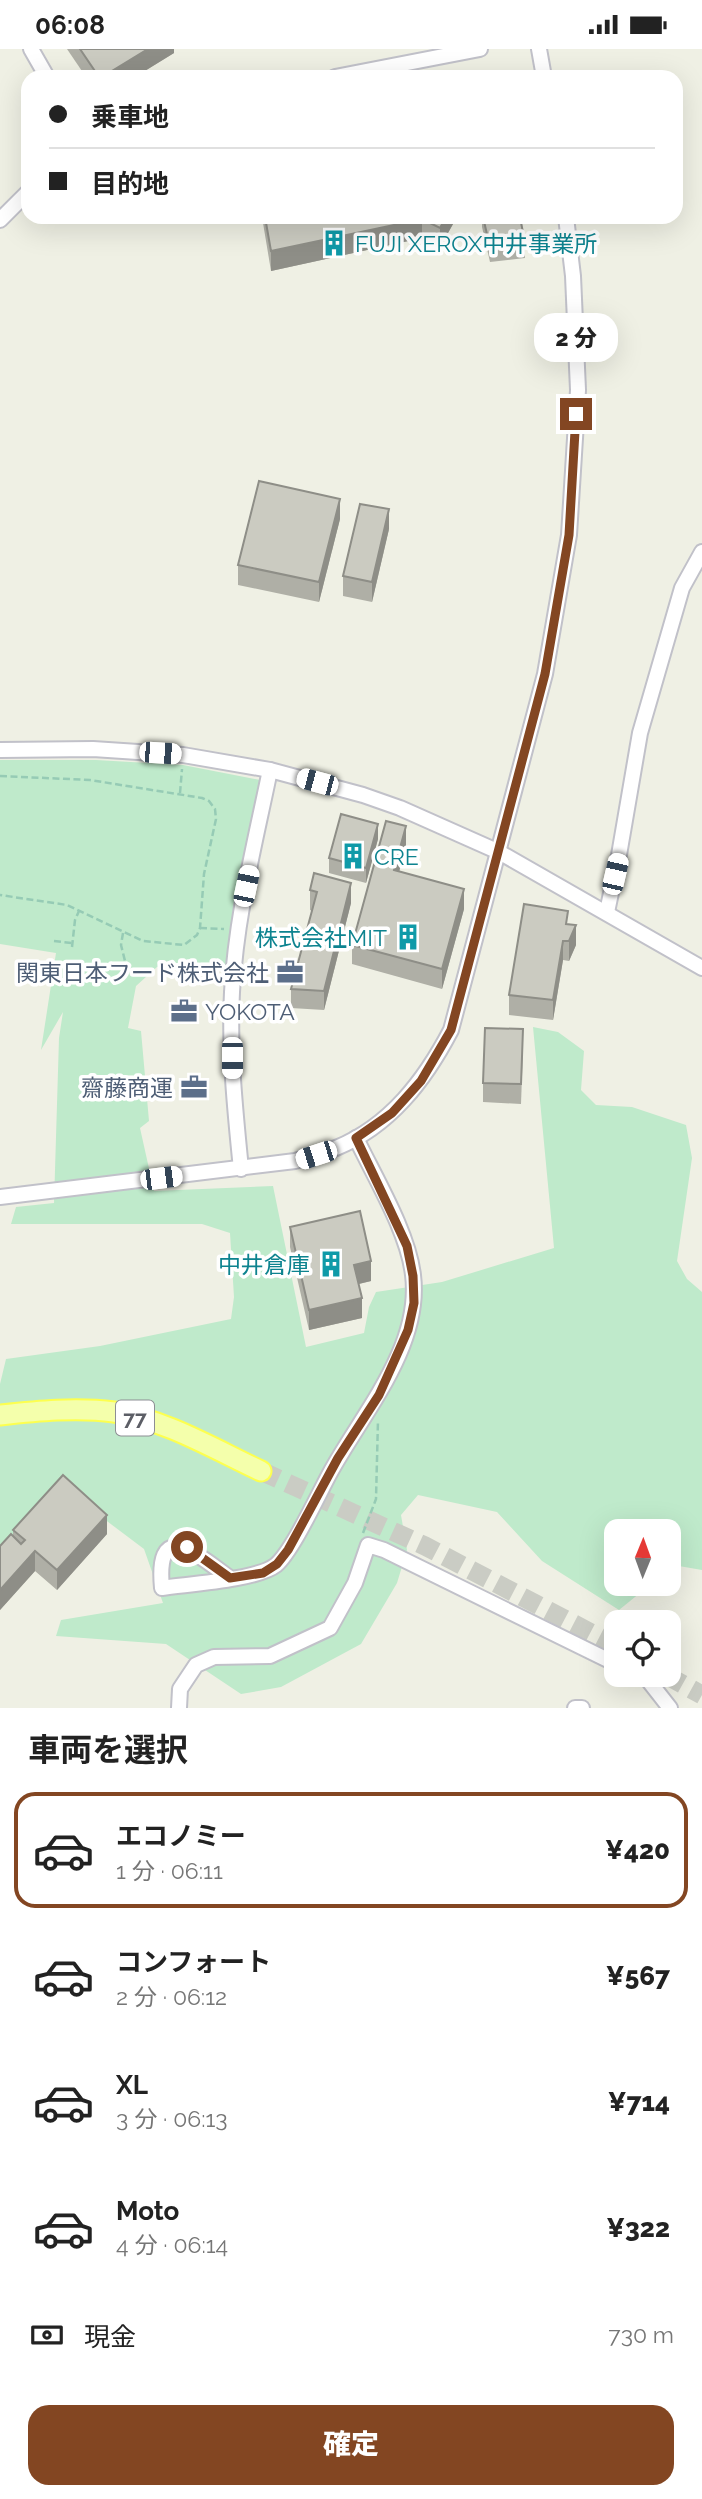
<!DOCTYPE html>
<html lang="ja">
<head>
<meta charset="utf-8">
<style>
	:root { --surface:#fff; --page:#f6f6f6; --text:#222; --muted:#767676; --line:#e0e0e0; --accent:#834622 }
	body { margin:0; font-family:Raleway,"Noto Sans JP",sans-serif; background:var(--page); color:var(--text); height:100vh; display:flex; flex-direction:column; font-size:26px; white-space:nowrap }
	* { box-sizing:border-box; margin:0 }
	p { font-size:23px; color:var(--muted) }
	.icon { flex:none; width:38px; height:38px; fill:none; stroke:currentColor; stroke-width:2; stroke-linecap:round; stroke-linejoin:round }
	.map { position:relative; height:1659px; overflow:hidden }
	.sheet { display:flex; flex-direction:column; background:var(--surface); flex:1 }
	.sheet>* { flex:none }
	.banner { position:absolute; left:21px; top:21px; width:662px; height:154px; border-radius:21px; box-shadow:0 7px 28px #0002; display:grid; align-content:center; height:154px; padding:0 28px; background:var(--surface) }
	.needle { width:46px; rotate:1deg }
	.buttons { position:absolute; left:604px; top:1470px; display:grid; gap:14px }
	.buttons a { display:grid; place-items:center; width:77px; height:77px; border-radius:14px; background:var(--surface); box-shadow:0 7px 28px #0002; font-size:35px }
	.end { position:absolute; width:32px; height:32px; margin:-16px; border:9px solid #834622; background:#fff; box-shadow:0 0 0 4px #fff }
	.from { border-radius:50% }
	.bubble { position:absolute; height:49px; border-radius:21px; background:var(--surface); box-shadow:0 7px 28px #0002; font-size:23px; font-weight:800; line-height:49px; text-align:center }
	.car { position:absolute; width:21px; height:42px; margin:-21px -10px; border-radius:9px; box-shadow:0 0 5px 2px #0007; background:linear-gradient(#fff 24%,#345 0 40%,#fff 0 76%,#345 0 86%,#fff 0) }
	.banner b { display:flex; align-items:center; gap:24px; height:66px; font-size:26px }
	.banner b+b { border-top:2px solid var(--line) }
	.banner i { width:18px; height:18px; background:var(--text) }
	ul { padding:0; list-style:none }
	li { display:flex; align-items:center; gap:21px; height:116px; margin:0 14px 10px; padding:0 14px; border:4px solid transparent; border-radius:21px }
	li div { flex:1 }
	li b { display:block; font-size:26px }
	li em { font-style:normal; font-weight:800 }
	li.active { border-color:var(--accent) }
	li>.icon { width:63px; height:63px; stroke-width:1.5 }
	h2 { padding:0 28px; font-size:32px; line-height:84px }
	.pay { display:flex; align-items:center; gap:18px; height:77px; padding:0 28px; font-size:26px }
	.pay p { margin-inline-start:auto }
	.primary-button { display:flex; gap:14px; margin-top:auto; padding:14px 28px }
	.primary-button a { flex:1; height:80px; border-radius:21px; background:var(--accent); color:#fff; font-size:28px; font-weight:800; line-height:80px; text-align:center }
	.status { display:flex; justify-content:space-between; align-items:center; height:49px; padding:0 35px; background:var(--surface); direction:ltr }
	.status svg { height:19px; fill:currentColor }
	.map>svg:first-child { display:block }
	.green { fill:#bfeacb }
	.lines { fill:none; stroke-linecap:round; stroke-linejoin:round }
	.major-tunnel { stroke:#caccc4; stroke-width:19; stroke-dasharray:19 10; stroke-linecap:butt }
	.minor-casing { stroke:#c1c1c9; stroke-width:18 }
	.major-casing { stroke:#fdff4f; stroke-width:23 }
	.path { stroke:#96cbb5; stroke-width:2.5; stroke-dasharray:7 3.5; stroke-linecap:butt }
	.minor { stroke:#fff; stroke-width:14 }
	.major { stroke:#f4ffab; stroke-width:19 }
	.wall { fill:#afafa6 }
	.shaded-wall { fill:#8e8e87 }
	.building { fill:#cbcbc1; stroke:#8e8e87; stroke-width:2 }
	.route { stroke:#834622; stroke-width:9 }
	.labels { text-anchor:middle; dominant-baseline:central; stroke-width:7; stroke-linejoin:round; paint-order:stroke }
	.shield { fill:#fff; stroke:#8d8e94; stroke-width:2 }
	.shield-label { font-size:21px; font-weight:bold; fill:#5c5e66 }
	.culture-label { font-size:23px; fill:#0d838f; stroke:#fff; text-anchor:start }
	.service-label { font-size:23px; fill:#4e5e75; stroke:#fff; text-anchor:end }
</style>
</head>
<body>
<div class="status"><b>06:08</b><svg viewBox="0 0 49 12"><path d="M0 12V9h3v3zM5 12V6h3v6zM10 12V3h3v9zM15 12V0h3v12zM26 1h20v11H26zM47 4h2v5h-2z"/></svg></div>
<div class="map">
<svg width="702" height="1659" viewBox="0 0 702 1659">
	<rect width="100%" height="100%" fill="#eff0e4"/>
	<path class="green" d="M0,711H96L183,716L260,731L236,855L227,920L157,918L136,937L128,979L141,982L149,1072L140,1079L154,1142L273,1137L306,1298L364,1284L369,1258L376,1243L442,1233L554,1199L533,978L558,983L584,1002L581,1041L596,1056L632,1058L686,1076L692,1109L677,1212L687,1230L702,1243V1521L673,1516L669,1520L668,1482H616V1535H651L619,1561L542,1512L497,1463L418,1446L401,1466L407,1501L397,1534L361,1595L281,1638L241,1645L166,1595L56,1587L61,1571L163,1554L144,1500L59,1436L0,1503V1335L6,1310L100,1297L231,1270L234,1248L230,1184L202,1175H11L16,1158L54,1154L59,989L63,963L41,1001L56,904L0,895Z"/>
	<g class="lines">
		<g class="major-tunnel">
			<path d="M261,1422L425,1497L616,1597"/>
			<path d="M666,1626L702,1646"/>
		</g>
		<g class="minor-casing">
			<g id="minor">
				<path d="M31,0L47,28"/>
				<path d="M539,0L544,28"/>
				<path d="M335,28L480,0"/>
				<path d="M0,171L28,143"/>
				<path d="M0,701L93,700L183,706L270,721L363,746L400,759L499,803L702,919"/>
				<path d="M607,863L619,806L640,684L682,539L702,503"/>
				<path d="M241,1120C235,1061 229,1002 232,943C236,867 255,794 270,721"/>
				<path d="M0,1148L295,1112C308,1108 323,1104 336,1099C390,1077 425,1031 451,981L545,625L569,486L578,341L573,227L566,168"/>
				<path d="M230,1529C199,1507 155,1467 162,1539C189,1535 257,1531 276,1516C293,1501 318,1446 330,1424C362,1365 422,1298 413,1226C408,1183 375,1129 356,1089"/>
				<path d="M638,1626L648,1631L670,1659"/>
				<path d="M179,1659L180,1640L196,1616L214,1608L270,1607L330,1579L355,1534L368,1496L384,1501L616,1615"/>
				<path d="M575,1659H582"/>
			</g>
		</g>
		<g class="major-casing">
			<path id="major" d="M0,1366C37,1362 77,1358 114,1363C166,1371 214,1400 261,1422"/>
		</g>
		<g class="path">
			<path d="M0,727L90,731L202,749L209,752L215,760L216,770L204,825L200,879L197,886L184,896L143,892L67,856L0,846"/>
			<path d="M180,744L182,720"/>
			<path d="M200,879L224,880"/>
			<path d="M123,884L121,896L127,920"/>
			<path d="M54,892L72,894"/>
			<path d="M72,898L75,871L79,862"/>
			<path d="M363,1484L376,1450L378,1371"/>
		</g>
		<use href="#minor" class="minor"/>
		<use href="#major" class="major"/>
	</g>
	<g class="wall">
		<path d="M67,0H174V4L135,28H86Z"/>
		<path d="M263,168H457L440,198L422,189L271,222L263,174Z"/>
		<path d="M482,168H520L525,194V209L490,213L482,178Z"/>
		<path d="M340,470L319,553L238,536V516Z"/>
		<path d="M389,480L372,553L343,547V527Z"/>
		<path d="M378,790L366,834L329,824V809Z"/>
		<path d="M406,797L399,823L464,860L442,940L352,915V896Z"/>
		<path d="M310,841L351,854L324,961L291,959V940L312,862L310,861Z"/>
		<path d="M568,875L576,896L569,912L563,911L553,971L509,966V946Z"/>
		<path d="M523,1000L521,1055L483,1053V1034Z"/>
		<path d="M290,1178L371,1232L359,1235L362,1269L309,1281L290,1198Z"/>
		<path d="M13,1481L107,1485L57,1541L35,1522L0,1561V1497L13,1488Z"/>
	</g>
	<g class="shaded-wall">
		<path d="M148,0H174V4L135,28H102Z"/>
		<path d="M446,168H457L440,198V179Z"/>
		<path d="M422,170V189L271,222V202Z"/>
		<path d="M340,450V470L319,553V533Z"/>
		<path d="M389,460V480L372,553V533Z"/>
		<path d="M378,775V790L366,834V819Z"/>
		<path d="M406,777V797L394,841V821Z"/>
		<path d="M351,834V854L324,961V942Z"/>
		<path d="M464,840V860L442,940V920Z"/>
		<path d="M576,876V896L569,912V892Z"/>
		<path d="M563,892V911L553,971V951Z"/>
		<path d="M371,1212V1232L354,1236V1216Z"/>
		<path d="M362,1249V1269L309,1281V1261Z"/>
		<path d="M107,1466V1485L57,1541V1521Z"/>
		<path d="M35,1502V1522L0,1561V1541Z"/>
	</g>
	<g class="building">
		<path d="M80,0H148L102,28H99Z"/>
		<path d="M265,168H446L440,179L422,170L271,202Z"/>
		<path d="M483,168H520L525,194L490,198Z"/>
		<path d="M259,432L340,450L319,533L238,516Z"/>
		<path d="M360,455L389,460L372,533L343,527Z"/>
		<path d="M341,765L378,775L366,819L329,809Z"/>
		<path d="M386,772L406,777L394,821L464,840L442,920L352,896Z"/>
		<path d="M314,824L351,834L324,942L291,940L317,843L310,841Z"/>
		<path d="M524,855L568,862L566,875L576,876L569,892H563L553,951L509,946Z"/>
		<path d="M485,979L523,980L521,1035L483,1034Z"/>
		<path d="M360,1162L371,1212L354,1216L362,1249L309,1261L290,1178Z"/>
		<path d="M63,1426L107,1466L57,1521L35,1502L0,1541V1497L11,1485L21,1495L25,1491L13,1481Z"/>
	</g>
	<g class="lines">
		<path class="route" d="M187,1498L230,1529L263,1524L277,1515L288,1501L338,1409L379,1346L408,1281L414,1254L413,1227L407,1197L356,1089L392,1064L421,1032L451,981L545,625L569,486L576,365"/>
	</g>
	<defs>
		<g id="building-bare" transform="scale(2.1)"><path d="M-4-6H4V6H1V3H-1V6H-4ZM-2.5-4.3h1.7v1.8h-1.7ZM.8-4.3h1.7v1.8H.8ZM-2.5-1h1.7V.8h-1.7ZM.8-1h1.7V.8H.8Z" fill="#0f9aa8" stroke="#fff" stroke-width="2.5" paint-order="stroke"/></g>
		<g id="office-bare" transform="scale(2.1)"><path d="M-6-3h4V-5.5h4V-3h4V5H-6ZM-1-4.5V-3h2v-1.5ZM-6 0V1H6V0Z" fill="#5c6f8a" stroke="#fff" stroke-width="2.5" paint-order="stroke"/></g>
	</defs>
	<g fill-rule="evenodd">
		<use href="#building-bare" x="334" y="194"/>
		<use href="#building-bare" x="353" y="807"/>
		<use href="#building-bare" x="408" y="888"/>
		<use href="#office-bare" x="290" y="923"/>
		<use href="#office-bare" x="184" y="962"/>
		<use href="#office-bare" x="194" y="1038"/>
		<use href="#building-bare" x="331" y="1215"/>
	</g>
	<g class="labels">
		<rect class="shield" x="116" y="1351.5" width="38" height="35" rx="5"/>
		<g class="shield-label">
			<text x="135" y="1369">77</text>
		</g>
		<g class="culture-label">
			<text x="355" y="194">FUJI XEROX中井事業所</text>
			<text x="374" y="807">CRE</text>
			<text x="387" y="888" text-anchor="end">株式会社MIT</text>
			<text x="310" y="1215" text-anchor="end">中井倉庫</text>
		</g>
		<g class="service-label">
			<text x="269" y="923">関東日本フード株式会社</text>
			<text x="205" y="962" text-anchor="start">YOKOTA</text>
			<text x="173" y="1038">齋藤商運</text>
		</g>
	</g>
</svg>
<div class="buttons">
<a><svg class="needle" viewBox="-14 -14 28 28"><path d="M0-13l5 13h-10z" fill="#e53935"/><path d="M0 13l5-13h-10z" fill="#767676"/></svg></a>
<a><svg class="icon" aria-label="locate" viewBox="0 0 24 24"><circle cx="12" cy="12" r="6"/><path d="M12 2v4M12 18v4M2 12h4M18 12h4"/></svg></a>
</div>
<i class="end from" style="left:187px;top:1498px"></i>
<i class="end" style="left:576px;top:365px"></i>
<div class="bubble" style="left:534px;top:264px;width:84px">2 分</div>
<i class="car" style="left:160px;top:704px;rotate:94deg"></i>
<i class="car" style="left:317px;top:733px;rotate:285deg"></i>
<i class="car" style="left:615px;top:825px;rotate:13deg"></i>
<i class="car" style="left:246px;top:837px;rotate:12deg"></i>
<i class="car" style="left:232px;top:1009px;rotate:180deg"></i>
<i class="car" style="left:316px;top:1106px;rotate:252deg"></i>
<i class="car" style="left:161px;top:1129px;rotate:83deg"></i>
<div class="banner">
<b><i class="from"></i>乗車地</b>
<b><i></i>目的地</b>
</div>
</div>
<section class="sheet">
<h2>車両を選択</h2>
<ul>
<li class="active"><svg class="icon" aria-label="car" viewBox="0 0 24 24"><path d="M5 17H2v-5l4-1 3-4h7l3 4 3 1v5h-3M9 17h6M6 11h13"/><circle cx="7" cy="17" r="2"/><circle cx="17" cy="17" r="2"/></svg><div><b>エコノミー</b><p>1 分 · 06:11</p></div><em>¥420</em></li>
<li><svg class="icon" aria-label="car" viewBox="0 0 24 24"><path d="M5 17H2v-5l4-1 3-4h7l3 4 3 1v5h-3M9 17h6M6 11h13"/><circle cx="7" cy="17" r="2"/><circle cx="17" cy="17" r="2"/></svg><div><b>コンフォート</b><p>2 分 · 06:12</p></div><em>¥567</em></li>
<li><svg class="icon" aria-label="car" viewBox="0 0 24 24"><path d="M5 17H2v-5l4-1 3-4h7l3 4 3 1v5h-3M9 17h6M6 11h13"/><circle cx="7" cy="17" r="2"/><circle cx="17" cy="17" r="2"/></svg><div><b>XL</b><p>3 分 · 06:13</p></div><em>¥714</em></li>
<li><svg class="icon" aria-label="car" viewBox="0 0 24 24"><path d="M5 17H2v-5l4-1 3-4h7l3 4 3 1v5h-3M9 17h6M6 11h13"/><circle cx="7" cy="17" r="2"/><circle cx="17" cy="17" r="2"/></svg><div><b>Moto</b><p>4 分 · 06:14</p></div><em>¥322</em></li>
</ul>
<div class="pay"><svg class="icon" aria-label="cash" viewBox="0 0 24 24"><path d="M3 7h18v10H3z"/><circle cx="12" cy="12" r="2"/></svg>現金<p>730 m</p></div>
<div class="primary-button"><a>確定</a></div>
</section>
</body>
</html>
